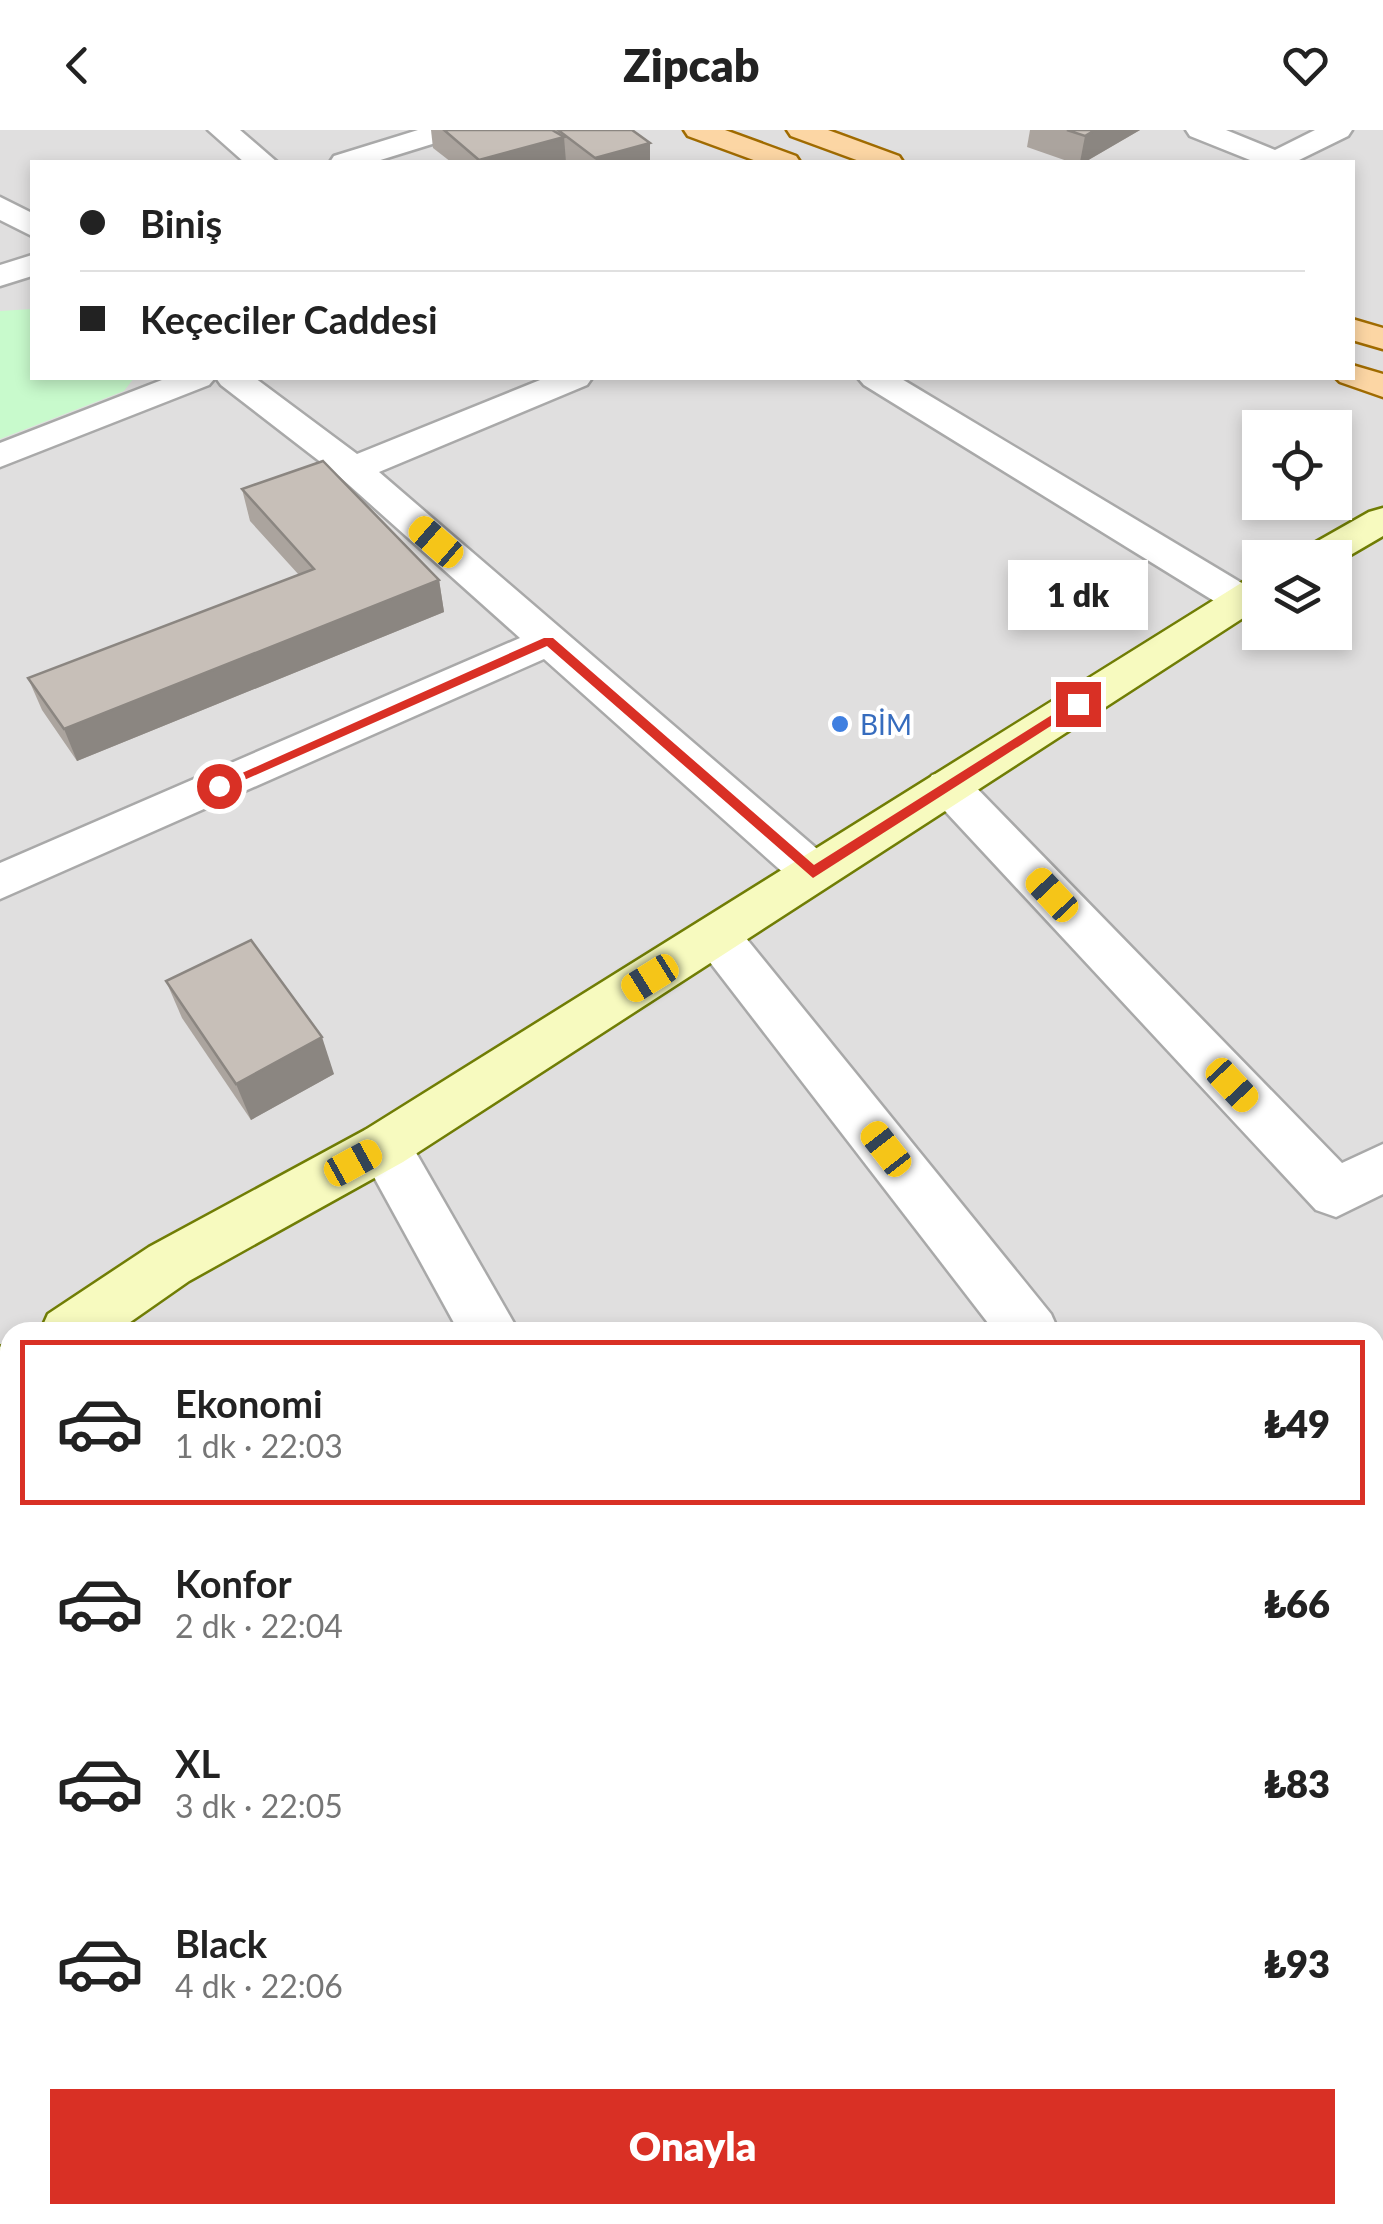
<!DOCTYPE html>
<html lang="tr">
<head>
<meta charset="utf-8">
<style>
	:root { --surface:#fff; --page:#f6f6f6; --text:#222; --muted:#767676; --line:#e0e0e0; --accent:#d93025 }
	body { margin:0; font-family:Lato,sans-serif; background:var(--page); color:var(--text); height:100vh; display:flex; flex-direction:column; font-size:38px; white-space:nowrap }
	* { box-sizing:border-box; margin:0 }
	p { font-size:32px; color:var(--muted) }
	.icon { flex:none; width:55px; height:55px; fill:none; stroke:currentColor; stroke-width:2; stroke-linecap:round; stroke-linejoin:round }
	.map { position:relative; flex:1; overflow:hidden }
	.sheet { position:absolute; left:0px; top:1192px; width:1385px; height:902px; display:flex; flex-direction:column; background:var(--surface); border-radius:30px 30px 0 0; box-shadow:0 5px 15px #0003 }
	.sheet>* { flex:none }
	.top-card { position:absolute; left:30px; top:30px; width:1325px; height:220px; border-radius:0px; box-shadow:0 5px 15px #0003; display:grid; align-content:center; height:220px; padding:0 50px; background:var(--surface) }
	.buttons { position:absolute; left:1242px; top:280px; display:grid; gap:20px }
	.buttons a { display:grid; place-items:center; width:110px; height:110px; border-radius:0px; background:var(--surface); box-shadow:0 5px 15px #0003; font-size:50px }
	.end { position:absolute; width:45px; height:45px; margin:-22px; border:12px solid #d93025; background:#fff; box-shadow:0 0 0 5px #fff }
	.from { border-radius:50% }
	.bubble { position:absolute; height:70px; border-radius:0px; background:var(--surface); box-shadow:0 5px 15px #0003; font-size:32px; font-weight:800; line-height:70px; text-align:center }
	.car { position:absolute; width:30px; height:60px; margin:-30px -15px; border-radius:12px; box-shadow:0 0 8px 2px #0007; background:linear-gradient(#f5c518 24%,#345 0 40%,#f5c518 0 76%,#345 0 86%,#f5c518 0) }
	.top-card b { display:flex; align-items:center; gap:35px; height:95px; font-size:38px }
	.top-card b+b { border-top:2px solid var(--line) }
	.top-card i { width:25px; height:25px; background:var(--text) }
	ul { padding:18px 0 0; list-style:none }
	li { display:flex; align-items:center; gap:30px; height:165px; margin:0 20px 15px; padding:0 30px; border:5px solid transparent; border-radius:0px }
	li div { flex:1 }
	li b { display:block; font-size:38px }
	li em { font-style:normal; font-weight:800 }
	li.current { border-color:var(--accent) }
	li>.icon { width:90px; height:90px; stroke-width:1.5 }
	.action { display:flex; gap:20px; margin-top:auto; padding:20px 50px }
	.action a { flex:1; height:115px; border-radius:0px; background:var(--accent); color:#fff; font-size:40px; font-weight:800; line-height:115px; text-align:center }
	header { display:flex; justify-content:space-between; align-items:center; height:130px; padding:0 50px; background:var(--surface); font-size:45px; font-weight:800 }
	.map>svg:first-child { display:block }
	.residential { fill:#e0dfdf; fill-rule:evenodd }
	.park { fill:#c8facc }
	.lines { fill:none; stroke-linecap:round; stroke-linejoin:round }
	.street-casing { stroke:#a9a9a9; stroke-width:5 }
	.secondary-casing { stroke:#707d05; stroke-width:5 }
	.primary-casing { stroke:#a06b00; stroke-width:5 }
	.street { fill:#fff; fill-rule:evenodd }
	.secondary { fill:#f7fabf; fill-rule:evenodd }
	.primary { fill:#fcd6a4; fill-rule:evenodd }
	.wall { fill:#aba49e }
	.shaded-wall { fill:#8b8681 }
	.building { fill:#c7bfb8; stroke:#8b8681; stroke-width:2.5 }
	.route { fill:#d93025 }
	.shop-dot { fill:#3f7fe0; stroke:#fff; stroke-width:4 }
	.labels { text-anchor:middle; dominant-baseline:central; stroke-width:8; stroke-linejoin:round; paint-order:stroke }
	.far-shop-label { font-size:28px; fill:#366cbe; stroke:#fff; text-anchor:start }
</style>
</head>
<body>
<header><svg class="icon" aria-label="back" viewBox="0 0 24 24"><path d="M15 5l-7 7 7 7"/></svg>Zipcab<svg class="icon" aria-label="heart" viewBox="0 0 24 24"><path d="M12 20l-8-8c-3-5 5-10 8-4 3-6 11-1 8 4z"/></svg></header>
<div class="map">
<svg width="1383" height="2094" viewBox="0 0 1383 2094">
	<rect width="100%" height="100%" fill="#f2efe9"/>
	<path class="residential" d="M0,0H1383V2094H0ZM32,32H1352V248H32ZM1260,298H1335V372H1260ZM1260,428H1335V502H1260ZM10,1202H1375V2085H10Z"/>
	<path class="park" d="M32,179V248H134L124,261L0,309V181Z"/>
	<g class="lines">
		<g class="street-casing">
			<g id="street">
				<path d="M208,0H240L277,32H244Z"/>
				<path d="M418,0H462L458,6L374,32H330L334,26Z"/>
				<path d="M1186,0H1226L1275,20L1315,0H1352L1348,6L1295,32H1255L1190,6Z"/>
				<path d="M0,67L32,83V106L0,90Z"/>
				<path d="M32,125V146L0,156V135Z"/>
				<path d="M167,248H215L209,255L0,337V313Z"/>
				<path d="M216,248H255L357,324L545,248H592L587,255L379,342L830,730L837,742L830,754L813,759L796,754L544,529L0,769V733L520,508L340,347L221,255Z"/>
				<path d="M858,248H900L1255,461L1260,472L1255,479L1241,482L1227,479L864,255Z"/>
				<path d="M948,641L964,645L1342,1033L1383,1014V1064L1336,1087L1316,1080L932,667L925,656L932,645Z"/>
				<path d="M716,787L733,792L1051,1184L1059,1202H995L699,818L692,805L699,792Z"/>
				<path d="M384,994L403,1000L519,1202H459L357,1016L365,1000Z"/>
				<path d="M1375,1603L1383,1606V1683L1375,1680Z"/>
				<path d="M233,2085H313L316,2094H234Z"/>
				<path d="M722,2085H812L809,2094H718Z"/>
				<path d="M949,2085H1030L1034,2094H952Z"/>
			</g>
		</g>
		<g class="secondary-casing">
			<g id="secondary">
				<path d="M1383,378V406L1335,434V428H1297L1302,420L1369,382Z"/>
				<path d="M1260,447V477L403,1032L189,1151L116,1202H40L48,1184L149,1117L365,1000L1246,450Z"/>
				<path d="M10,1213V1268L0,1272V1217Z"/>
			</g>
		</g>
		<g class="primary-casing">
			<g id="primary">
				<path d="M684,0H725L796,26L800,32H759L688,6Z"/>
				<path d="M787,0H828L899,26L903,32H862L791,6Z"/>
				<path d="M1352,189L1383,198V219L1352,210Z"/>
				<path d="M1352,235L1383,244V267L1340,252L1336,248H1352Z"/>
			</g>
		</g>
		<use href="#street" class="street"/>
		<use href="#secondary" class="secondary"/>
		<use href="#primary" class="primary"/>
	</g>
	<g class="wall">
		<path d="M431,0H632L650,32H451L433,18Z"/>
		<path d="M1030,0H1140L1085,32H1070L1027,17Z"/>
		<path d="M242,359L439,450L444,482L77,631L42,580L28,548L299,445L250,391Z"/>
		<path d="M166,851L334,944L251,990L182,888Z"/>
	</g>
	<g class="shaded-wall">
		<path d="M1095,0H1140L1085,32H1080L1085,6Z"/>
		<path d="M564,7L566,32H480L479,30Z"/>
		<path d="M650,13V32H596L595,28Z"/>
		<path d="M439,450L444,482L77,631L64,599Z"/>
		<path d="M322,907L334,944L251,990L236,954Z"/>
	</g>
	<g class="building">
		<path d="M444,0H552L564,7L479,30Z"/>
		<path d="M558,0H632L650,13L595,28Z"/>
		<path d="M1067,0H1095L1085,6Z"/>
		<path d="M323,331L439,450L64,599L28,548L314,439L242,359Z"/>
		<path d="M251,810L322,907L236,954L166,851Z"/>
	</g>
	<path class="route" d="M544,508H553L814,735L1074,571L1085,574L813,748L547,516L224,659L213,656Z"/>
	<circle class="shop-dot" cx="840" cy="594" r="10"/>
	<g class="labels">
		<g class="far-shop-label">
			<text x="860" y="594">BİM</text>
		</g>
	</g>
</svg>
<div class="buttons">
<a><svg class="icon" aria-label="locate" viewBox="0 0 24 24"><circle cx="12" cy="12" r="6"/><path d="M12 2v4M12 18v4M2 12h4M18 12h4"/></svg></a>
<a><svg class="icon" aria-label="layers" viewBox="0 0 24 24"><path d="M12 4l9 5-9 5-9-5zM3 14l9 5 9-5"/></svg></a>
</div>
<i class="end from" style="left:219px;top:656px"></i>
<i class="end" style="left:1078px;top:574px"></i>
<div class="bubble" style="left:1008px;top:430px;width:140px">1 dk</div>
<i class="car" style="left:436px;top:412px;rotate:311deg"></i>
<i class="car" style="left:1052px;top:765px;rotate:317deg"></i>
<i class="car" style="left:650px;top:848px;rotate:238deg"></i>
<i class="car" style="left:1232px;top:955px;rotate:137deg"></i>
<i class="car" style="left:886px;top:1019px;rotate:322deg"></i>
<i class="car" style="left:353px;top:1033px;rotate:61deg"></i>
<div class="top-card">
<b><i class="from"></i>Biniş</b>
<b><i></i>Keçeciler Caddesi</b>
</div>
<section class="sheet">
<ul>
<li class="current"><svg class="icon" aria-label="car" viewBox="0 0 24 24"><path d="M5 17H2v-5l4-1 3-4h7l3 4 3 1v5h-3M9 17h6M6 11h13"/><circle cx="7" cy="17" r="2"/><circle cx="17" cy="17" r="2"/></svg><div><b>Ekonomi</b><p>1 dk · 22:03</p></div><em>₺49</em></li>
<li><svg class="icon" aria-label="car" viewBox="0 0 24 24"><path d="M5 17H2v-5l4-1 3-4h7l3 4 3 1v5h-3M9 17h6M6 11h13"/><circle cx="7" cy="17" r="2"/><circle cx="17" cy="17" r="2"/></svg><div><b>Konfor</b><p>2 dk · 22:04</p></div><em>₺66</em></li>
<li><svg class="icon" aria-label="car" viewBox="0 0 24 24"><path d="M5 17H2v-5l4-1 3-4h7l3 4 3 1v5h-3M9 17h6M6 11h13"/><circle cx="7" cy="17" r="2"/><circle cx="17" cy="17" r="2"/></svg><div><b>XL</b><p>3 dk · 22:05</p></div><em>₺83</em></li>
<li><svg class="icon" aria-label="car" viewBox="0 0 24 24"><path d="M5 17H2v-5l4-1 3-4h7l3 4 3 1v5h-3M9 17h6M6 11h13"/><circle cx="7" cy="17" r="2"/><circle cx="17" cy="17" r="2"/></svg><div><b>Black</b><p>4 dk · 22:06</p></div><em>₺93</em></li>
</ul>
<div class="action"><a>Onayla</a></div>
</section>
</div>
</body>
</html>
